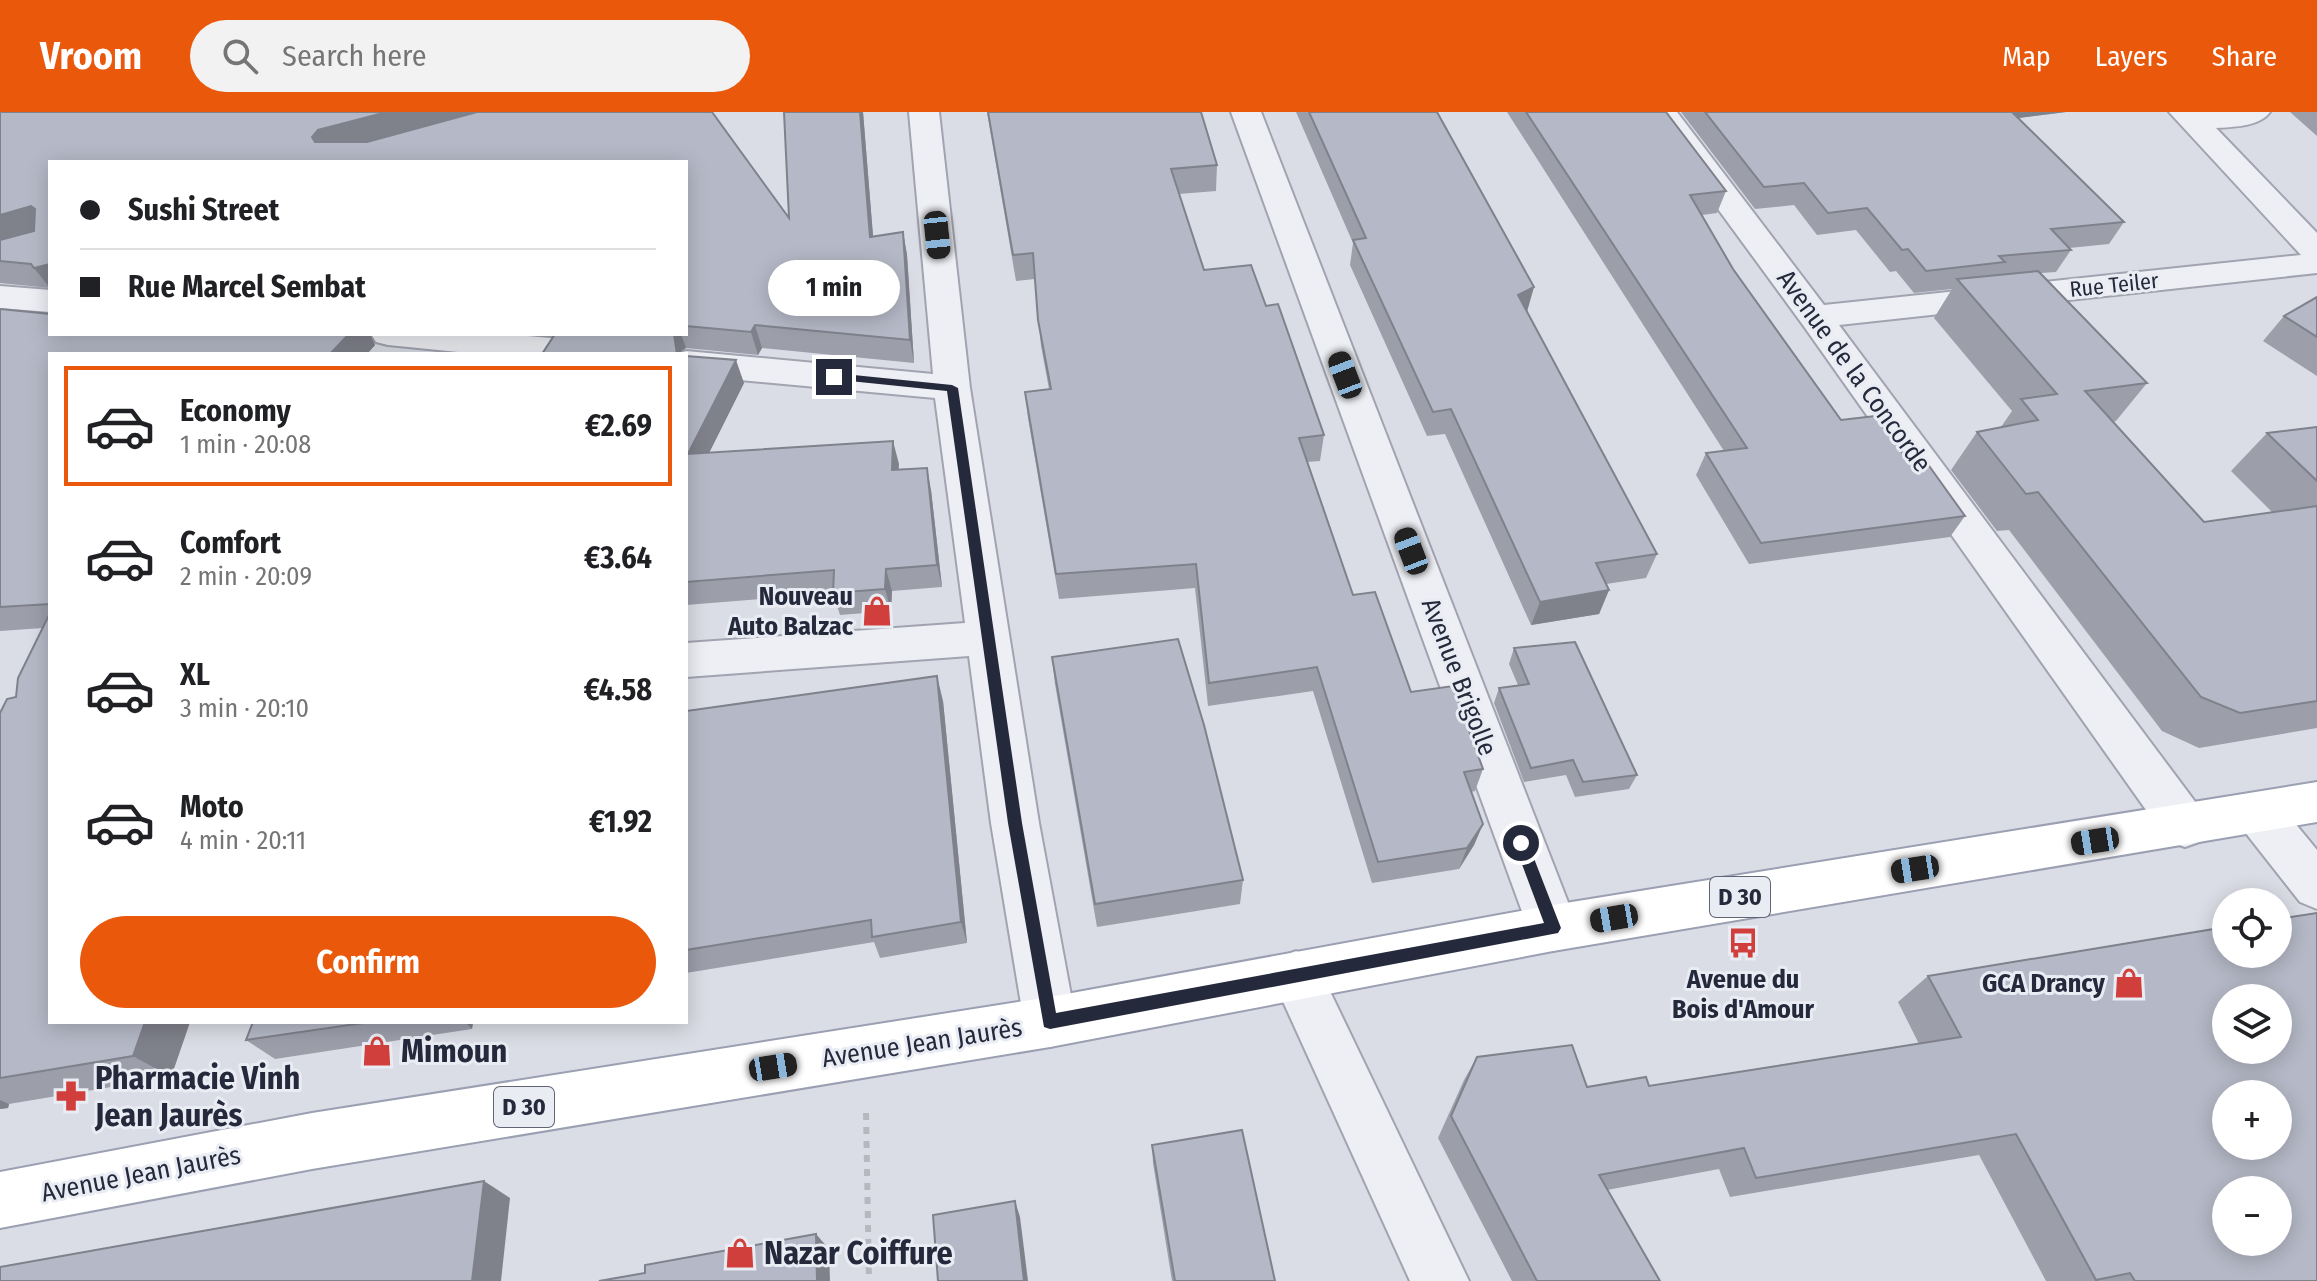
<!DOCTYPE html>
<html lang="en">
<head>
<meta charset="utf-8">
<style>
	:root { --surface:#fff; --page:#f2f2f2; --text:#202124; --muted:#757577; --line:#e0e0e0; --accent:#ea580c }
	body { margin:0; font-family:"Fira Sans Condensed",sans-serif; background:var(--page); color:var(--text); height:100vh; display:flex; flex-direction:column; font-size:30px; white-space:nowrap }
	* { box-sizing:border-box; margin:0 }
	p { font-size:26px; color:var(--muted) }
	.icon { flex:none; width:44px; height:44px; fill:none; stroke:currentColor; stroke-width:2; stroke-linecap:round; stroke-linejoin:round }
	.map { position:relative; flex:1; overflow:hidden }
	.panel { position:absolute; left:48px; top:240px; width:640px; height:672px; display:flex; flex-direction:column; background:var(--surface); border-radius:0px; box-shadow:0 4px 20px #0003 }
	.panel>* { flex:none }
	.banner { position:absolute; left:48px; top:48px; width:640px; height:176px; border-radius:0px; box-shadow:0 4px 20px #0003; display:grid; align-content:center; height:176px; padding:0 32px; background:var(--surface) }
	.fabs { position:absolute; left:2212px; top:776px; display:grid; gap:16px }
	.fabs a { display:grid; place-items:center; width:80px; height:80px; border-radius:50%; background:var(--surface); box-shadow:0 4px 20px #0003; font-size:40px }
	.end { position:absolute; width:36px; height:36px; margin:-18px; border:10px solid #25293c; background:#fff; box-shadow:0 0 0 4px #fff }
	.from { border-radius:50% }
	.bubble { position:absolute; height:56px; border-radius:28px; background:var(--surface); box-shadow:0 4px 20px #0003; font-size:26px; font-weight:700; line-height:56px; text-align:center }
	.car { position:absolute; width:24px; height:48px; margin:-24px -12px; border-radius:10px; box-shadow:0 0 6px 2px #0007; background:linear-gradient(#222 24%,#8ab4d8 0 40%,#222 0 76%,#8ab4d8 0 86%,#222 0) }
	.banner b { display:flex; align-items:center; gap:28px; height:76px; font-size:30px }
	.banner b+b { border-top:2px solid var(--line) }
	.banner i { width:20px; height:20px; background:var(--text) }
	ul { padding:14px 0 0; list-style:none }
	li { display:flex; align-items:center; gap:24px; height:120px; margin:0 16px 12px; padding:0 16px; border:4px solid transparent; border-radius:0px }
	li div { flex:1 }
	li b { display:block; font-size:30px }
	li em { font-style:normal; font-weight:700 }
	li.on { border-color:var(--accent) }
	li>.icon { width:72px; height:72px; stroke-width:1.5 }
	.primary-button { display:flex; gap:16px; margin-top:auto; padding:16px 32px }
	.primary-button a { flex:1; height:92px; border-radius:48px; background:var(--accent); color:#fff; font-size:32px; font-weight:700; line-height:92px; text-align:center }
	header { display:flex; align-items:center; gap:48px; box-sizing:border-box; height:112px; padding:0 40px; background:var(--accent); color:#fff }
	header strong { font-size:38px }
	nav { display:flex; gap:44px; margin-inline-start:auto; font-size:28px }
	.search { width:560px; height:72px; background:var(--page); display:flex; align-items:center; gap:20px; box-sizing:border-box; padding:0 28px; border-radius:44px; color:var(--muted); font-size:30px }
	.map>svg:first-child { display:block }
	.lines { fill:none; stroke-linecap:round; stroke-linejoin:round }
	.minor-casing { stroke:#a1a3b0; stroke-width:4 }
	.major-casing { stroke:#9a9fb2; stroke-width:4 }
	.path { stroke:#b6b8c0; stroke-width:6; stroke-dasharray:7 7; stroke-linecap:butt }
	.minor { fill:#eeeff4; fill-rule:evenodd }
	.major { fill:#fff; fill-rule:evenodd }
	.wall { fill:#9c9eaa }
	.shaded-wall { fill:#7f818b }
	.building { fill:#b5b8c6; stroke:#7f818b; stroke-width:2; fill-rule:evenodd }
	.route { fill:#25293c }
	.labels { text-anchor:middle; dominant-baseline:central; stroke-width:6; stroke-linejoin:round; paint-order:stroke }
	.far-street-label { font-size:22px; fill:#25293c; stroke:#eaecf4 }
	.shield { fill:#eaecf4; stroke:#606473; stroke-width:2 }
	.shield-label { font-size:24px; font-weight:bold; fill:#25293c }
	.street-label { font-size:26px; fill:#25293c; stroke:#eaecf4 }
	.poi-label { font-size:26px; font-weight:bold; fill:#25293c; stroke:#eaecf4; text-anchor:end }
	.near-poi-label { font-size:32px; font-weight:bold; fill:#25293c; stroke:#eaecf4; text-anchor:start }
</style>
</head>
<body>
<header>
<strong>Vroom</strong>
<div class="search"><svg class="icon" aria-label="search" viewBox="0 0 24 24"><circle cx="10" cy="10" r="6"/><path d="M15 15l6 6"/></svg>Search here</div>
<nav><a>Map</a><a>Layers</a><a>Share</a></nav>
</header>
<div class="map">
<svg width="2317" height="1169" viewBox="0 0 2317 1169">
	<rect width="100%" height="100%" fill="#dbdde6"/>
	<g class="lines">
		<g class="minor-casing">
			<g id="minor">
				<path d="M909,0H939L970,276L1039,711L1076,910L1068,928L1050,935L1032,928L1024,910L991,711L969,544L686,565V531L965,511L935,286L686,263V242H676L686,239L933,262Z"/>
				<path d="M1231,0H1261L1578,816L1571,832L1553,839L1535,832L1528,816Z"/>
				<path d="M1647,0H1677L1824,193L2301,143L2169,0H2270C2259,15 2232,15 2216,16L2317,121V161L1839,213L2202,699L2209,714L2202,729L2185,735L2168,729L1803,213Z"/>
				<path d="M0,174L50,178V200L0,196Z"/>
				<path d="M371,222H506L596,230L609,234L614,242H478L388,233L376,230Z"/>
				<path d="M2258,681L2275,687L2317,738V797L2300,790L2241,715L2235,701L2241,687Z"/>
				<path d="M1296,839L1314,846L1469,1169H1410L1271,863L1278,846Z"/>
			</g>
		</g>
		<g class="major-casing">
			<path id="major" d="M2317,670V710L1553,839L1050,935L312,1057L0,1116V1060L312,1001L1050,885L1553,793Z"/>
		</g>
		<path class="path" d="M866,1001L869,1169"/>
		<use href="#minor" class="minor"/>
		<use href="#major" class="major"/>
	</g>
	<g class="wall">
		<path d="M0,0H712L789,106L784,0H863L873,125L903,120L907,143L914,251L762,236L758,243L686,236L681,239L682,242H542L555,222H686V50H50V176L0,171Z"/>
		<path d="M987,0H1201L1217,53L1216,79L1179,82L1204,158L1266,194L1324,323L1320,349L1307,350L1353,483L1411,580L1483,657L1475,679L1471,680L1483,712L1474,733L1459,757L1372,771L1313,579L1208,594L1195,476L1059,487L1028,306L1025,280L1049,277L1041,234L1035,167L1016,169Z"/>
		<path d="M1296,0H1437L1527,200L1657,442L1646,466L1606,472L1609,478L1599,502L1531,513L1445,322L1427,324L1350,153L1353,131Z"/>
		<path d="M1507,0H1666L1726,79L1717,101L1702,103L1733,157L1841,308L1907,347L1965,404L1950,425L1749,452L1696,363L1706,341L1724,339Z"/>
		<path d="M1681,0H2066L2018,6L2124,110L2109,132L2069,136L2071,138L2056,160L2041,161L2147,271L2116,309L2113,310L2204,410L2273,401L2231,359L2267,321L2317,315V616L2199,636L2162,619L2009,418L1997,419L1951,358L1977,320L2001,315L2012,299L1934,206L1952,177L1914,181L1896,159L1890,160L1856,118L1817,123L1794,93L1755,97Z"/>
		<path d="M2290,0H2317V24Z"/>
		<path d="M2317,185V264L2263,229L2284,204Z"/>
		<path d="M0,197L50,222H370L375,233L367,242H50V910H190L171,965L9,992L8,996L0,997V601L16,585L43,516L0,519Z"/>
		<path d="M686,244L744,271L709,341L899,352L898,357L931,378L942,475L892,479L891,499L840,503L833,481L686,493Z"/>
		<path d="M1514,536L1637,663L1629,677L1575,685L1566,663L1524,670L1494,591L1499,576L1518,573L1509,552Z"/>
		<path d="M1052,545L1243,768L1240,792L1097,815L1055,572Z"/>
		<path d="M943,589L967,831L880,846L874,830L686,861V599Z"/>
		<path d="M1928,864L2317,1169H2046L1979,1043L1730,1085L1719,1057L1607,1078L1660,1169H1512L1438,1026L1464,968L1477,945L1587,975L1649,974L1919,932L1898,890Z"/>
		<path d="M253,910H473L472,917L275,947L246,928Z"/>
		<path d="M1152,1033L1275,1169H1172L1153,1051Z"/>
	</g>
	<g class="shaded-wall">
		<path d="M387,0H483L326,48L312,25L318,18Z"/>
		<path d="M860,0H863L875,148L870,125Z"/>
		<path d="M1993,0H2066L1988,10Z"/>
		<path d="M31,94L49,117L0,131V103Z"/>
		<path d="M903,120L907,143L914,251L910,228Z"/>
		<path d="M50,152V176L34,156Z"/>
		<path d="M1534,175L1527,200L1518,183Z"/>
		<path d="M755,213L762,236L758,243L751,220Z"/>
		<path d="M349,222H370L375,233L367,242H330Z"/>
		<path d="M665,222H681L686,236L681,239L682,242H677Z"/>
		<path d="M736,248L744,271L697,365L688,342Z"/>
		<path d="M893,329L899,352L897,380L892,358Z"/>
		<path d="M927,356L931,378L942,475L937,453Z"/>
		<path d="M886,457L892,479L891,499L885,477Z"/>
		<path d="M1609,478L1599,502L1531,513L1540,490Z"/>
		<path d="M937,564L943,589L967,831L961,810Z"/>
		<path d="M1483,712L1474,733L1459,757L1467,736Z"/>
		<path d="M145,910H190L171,965L133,944Z"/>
		<path d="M465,910H473L472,917Z"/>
		<path d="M0,988L9,992L8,996L0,997Z"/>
		<path d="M484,1069L510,1086L501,1169H472Z"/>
		<path d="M1015,1089L1020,1105L1028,1169H1024Z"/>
		<path d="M816,1122L829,1137L830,1169H817Z"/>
	</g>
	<g class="building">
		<path d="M0,0H387L318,18L312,25L315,30H367L477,0H712L789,106L784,0H860L870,125L903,120L910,228L755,213L751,220L686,214V50H50V152L34,156L31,152L0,149V128L34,119L35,97L31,94L0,103Z"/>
		<path d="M988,0H1201L1217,53L1171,57L1204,158L1251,153L1266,194L1278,192L1324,323L1299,326L1353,483L1375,480L1411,580L1453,574L1483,657L1464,660L1483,712L1467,736L1378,750L1317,555L1209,571L1196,452L1056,462L1025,280L1051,277L1038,208L1033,141L1013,143Z"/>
		<path d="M1309,0H1437L1534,175L1518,183L1657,442L1596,451L1609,478L1540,490L1451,297L1433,300L1353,128L1366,126Z"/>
		<path d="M1526,0H1666L1726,79L1690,83L1733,157L1841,308L1875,304L1907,347L1922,344L1965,404L1761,431L1706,341L1747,336Z"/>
		<path d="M1705,0H2012L2124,110L2051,117L2071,138L1999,144L2005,150L1926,159L1908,137L1902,138L1867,96L1828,101L1804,71L1764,75Z"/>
		<path d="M2038,159L2147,271L2085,279L2204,410L2317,394V589L2240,601L2201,585L2038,380L2026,382L1977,320L2038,308L2021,287L2057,282L1957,167Z"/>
		<path d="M2317,185V225L2284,204Z"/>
		<path d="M0,197L50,202V222H349L330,242H50V492L0,495Z"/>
		<path d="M555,222H674L677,242H542Z"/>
		<path d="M686,244L736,248L688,342L893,329L892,358L927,356L937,453L886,457L885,477L833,481L834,458L686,470Z"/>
		<path d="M2317,315V369L2267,321Z"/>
		<path d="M50,501V910H145L133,944L0,966V601L7,587L16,585L18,566Z"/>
		<path d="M1178,527L1204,613L1243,768L1095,792L1052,545Z"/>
		<path d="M1575,530L1637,663L1583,670L1573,648L1531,656L1499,576L1529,572L1514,536Z"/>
		<path d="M937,564L961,810L872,825L871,808L686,838V599Z"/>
		<path d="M2317,801V1169H2135L2130,1161L2096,1168L2016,1022L1756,1066L1744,1036L1599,1063L1660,1169H1537L1451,1004L1477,945L1572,933L1587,975L1646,965L1649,974L1961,925L1928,864L2226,815V842H2278V807ZM2226,886H2278V938H2226ZM2226,982H2278V1034H2226ZM2226,1078H2278V1130H2226Z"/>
		<path d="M253,910H370L246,928Z"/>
		<path d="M1242,1018L1275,1169H1175L1152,1033Z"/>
		<path d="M484,1069L472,1169H0V1155Z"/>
		<path d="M1015,1089L1024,1169H938L933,1103Z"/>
		<path d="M816,1122L817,1169H599L645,1161V1153Z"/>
	</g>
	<path class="route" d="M834,261L952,273L958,276L1022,711L1056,901L1544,811L1514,731L1521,725L1528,731L1561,816L1558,821L1050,917L1044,915L1008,711L947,279L830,267V263Z"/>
	<defs>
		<g id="shop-bare" transform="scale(2.4)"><path d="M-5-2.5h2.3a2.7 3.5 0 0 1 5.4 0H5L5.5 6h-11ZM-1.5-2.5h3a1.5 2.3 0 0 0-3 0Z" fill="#d03f3b" stroke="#eaecf4" stroke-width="2.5" paint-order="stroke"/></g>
		<g id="bus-bare" transform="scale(2.4)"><path d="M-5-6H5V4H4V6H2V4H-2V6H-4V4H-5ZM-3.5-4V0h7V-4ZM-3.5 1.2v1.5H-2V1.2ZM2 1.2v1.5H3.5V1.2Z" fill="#d03f3b" stroke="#eaecf4" stroke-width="2.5" paint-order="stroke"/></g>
		<g id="pharmacy-bare" transform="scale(2.4)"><path d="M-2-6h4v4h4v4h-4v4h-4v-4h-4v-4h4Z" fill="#d03f3b" stroke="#eaecf4" stroke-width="2.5" paint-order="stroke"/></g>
	</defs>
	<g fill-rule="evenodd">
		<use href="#shop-bare" x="877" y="499"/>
		<use href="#bus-bare" x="1743" y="831"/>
		<use href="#shop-bare" x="2129" y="871"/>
		<use href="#shop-bare" x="377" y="939"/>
		<use href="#pharmacy-bare" x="71" y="984"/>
		<use href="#shop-bare" x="740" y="1141"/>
	</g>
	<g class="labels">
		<g class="far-street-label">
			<text transform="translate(2114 173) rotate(-6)">Rue Teiler</text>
		</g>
		<g class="shield">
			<rect x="1710" y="765" width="60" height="40" rx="6"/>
			<rect x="494" y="975" width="60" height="40" rx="6"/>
		</g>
		<g class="shield-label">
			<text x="1740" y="785">D 30</text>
			<text x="524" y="995">D 30</text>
		</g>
		<g class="street-label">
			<text transform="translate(1854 259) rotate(54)">Avenue de la Concorde</text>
			<text transform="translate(1459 565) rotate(69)">Avenue Brigolle</text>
			<text transform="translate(922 931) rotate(-9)">Avenue Jean Jaurès</text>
			<text transform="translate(141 1062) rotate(-11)">Avenue Jean Jaurès</text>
		</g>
		<g class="poi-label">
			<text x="853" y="484">Nouveau<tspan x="853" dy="30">Auto Balzac</tspan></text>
			<text x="1743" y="867" text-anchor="middle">Avenue du<tspan x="1743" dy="30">Bois d'Amour</tspan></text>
			<text x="2105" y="871">GCA Drancy</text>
		</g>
		<g class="near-poi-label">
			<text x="401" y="939">Mimoun</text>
			<text x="95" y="966">Pharmacie Vinh<tspan x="95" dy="37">Jean Jaurès</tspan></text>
			<text x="764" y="1141">Nazar Coiffure</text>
		</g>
	</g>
</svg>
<div class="fabs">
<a><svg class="icon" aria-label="locate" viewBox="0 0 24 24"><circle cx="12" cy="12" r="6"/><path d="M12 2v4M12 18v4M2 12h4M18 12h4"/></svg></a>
<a><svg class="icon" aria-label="layers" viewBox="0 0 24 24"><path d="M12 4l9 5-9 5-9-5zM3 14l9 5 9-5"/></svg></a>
<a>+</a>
<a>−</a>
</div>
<i class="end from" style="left:1521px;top:731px"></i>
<i class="end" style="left:834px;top:265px"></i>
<div class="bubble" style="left:768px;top:148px;width:132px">1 min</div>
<i class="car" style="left:937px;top:123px;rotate:174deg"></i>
<i class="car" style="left:1345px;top:263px;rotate:339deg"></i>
<i class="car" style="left:1411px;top:439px;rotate:339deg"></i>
<i class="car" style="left:2095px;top:729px;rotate:261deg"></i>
<i class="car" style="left:1915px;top:757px;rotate:261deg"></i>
<i class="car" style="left:1614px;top:806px;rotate:260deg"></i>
<i class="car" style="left:773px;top:955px;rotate:81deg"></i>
<div class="banner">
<b><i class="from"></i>Sushi Street</b>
<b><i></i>Rue Marcel Sembat</b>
</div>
<section class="panel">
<ul>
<li class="on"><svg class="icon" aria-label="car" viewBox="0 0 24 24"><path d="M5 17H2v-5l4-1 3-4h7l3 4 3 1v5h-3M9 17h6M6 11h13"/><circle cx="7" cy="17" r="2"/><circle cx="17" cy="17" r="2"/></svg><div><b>Economy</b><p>1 min · 20:08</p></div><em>€2.69</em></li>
<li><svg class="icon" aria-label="car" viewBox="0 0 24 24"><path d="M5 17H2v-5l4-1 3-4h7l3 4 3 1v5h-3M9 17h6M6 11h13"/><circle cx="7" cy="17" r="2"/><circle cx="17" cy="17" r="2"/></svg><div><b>Comfort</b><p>2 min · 20:09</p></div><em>€3.64</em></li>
<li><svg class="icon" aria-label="car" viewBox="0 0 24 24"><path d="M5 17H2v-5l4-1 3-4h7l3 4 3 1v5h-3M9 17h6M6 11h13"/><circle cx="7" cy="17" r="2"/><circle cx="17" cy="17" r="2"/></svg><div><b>XL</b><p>3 min · 20:10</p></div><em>€4.58</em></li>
<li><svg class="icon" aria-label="car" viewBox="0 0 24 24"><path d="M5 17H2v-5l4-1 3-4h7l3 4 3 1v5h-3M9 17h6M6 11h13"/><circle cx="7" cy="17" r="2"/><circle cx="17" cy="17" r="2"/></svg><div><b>Moto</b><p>4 min · 20:11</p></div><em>€1.92</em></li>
</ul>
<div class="primary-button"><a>Confirm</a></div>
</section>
</div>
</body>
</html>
